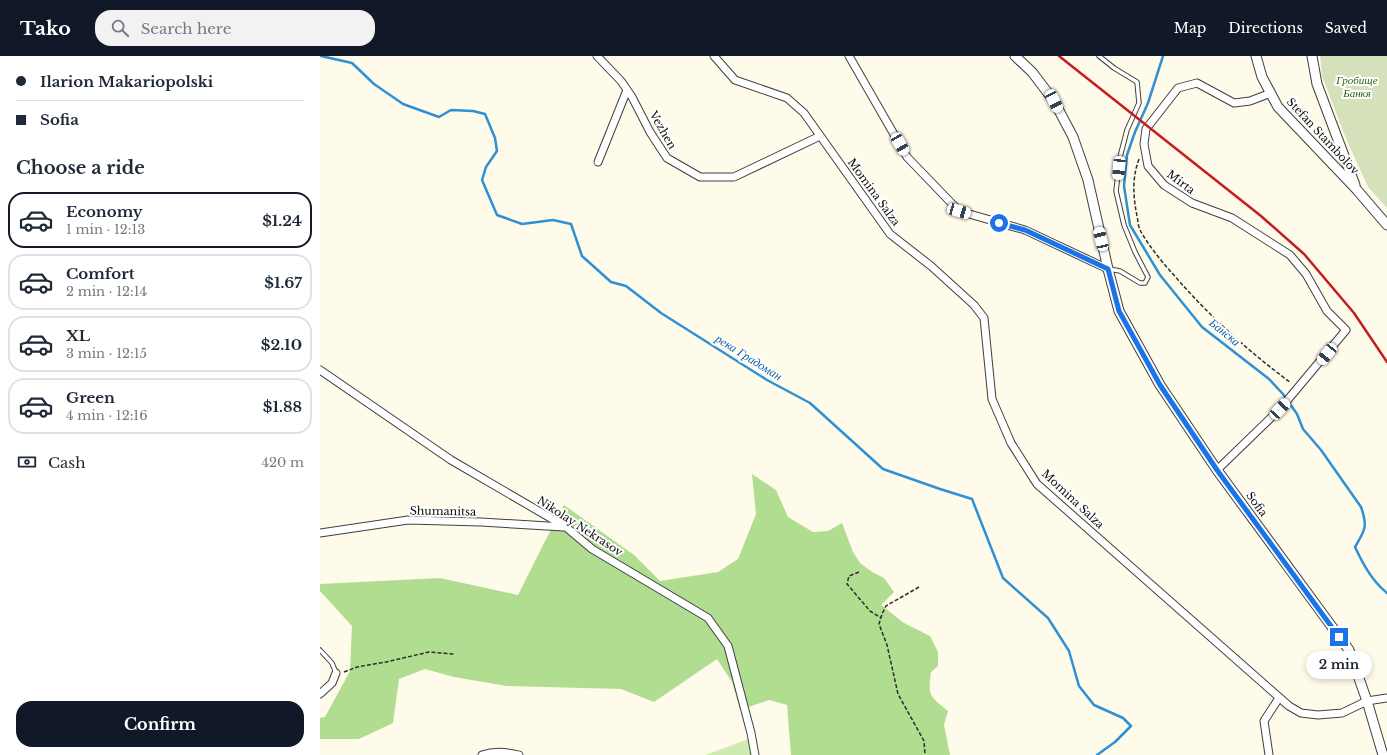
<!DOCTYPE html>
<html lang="en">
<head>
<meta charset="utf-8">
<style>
	:root { --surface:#fff; --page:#f2f2f3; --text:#1f2937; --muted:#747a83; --line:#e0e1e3; --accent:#111827 }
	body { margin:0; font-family:"Libre Baskerville",serif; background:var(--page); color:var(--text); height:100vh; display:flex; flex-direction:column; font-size:15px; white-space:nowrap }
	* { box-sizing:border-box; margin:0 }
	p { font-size:13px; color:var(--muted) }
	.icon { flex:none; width:22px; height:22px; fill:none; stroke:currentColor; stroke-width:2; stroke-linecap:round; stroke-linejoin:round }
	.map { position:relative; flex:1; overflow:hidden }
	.panel { display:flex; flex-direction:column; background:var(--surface); width:320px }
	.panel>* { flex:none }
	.guide { display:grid; align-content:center; height:88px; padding:0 16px; background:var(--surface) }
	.end { position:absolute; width:18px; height:18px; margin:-9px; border:5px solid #1a73e8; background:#fff; box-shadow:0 0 0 2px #fff }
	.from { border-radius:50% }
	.bubble { position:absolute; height:28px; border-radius:14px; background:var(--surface); box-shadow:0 2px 6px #0003; font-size:13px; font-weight:700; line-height:28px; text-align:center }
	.car { position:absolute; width:12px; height:24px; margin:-12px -6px; border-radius:5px; box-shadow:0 0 3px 1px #0007; background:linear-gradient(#fff 24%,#345 0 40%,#fff 0 76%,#345 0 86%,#fff 0) }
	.guide b { display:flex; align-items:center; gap:14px; height:38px; font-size:15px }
	.guide b+b { border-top:1px solid var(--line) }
	.guide i { width:10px; height:10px; background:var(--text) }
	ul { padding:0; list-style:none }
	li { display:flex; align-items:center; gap:12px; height:56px; margin:0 8px 6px; padding:0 8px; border:2px solid var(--line); border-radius:16px }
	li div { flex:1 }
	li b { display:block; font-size:15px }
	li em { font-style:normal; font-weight:700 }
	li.current { border-color:var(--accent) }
	li>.icon { width:36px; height:36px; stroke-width:1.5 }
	h2 { padding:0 16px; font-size:18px; line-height:48px }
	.pay { display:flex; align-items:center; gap:10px; height:44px; padding:0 16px; font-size:15px }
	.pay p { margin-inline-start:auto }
	.cta { display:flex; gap:8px; margin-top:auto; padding:8px 16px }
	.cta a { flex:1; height:46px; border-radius:16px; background:var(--accent); color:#fff; font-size:16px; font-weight:700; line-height:46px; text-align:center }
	header { display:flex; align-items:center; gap:24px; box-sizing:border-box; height:56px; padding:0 20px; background:var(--accent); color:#fff }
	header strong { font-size:19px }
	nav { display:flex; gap:22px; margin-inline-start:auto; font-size:14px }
	.search { width:280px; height:36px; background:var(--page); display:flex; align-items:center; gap:10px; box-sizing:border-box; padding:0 14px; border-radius:16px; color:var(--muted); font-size:15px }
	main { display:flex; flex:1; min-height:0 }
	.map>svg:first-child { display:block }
	.green { fill:#cfebb2 }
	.forest { fill:#b1dd90 }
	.cemetery { fill:#d4e1bb }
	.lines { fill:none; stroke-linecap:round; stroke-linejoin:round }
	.stream { stroke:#2e90d5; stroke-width:2.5 }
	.service-casing { stroke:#3f3f3f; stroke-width:5.5 }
	.minor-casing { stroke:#3f3f3f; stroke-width:9 }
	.tertiary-casing { stroke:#3f3f3f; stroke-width:11 }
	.path { stroke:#2e2e2e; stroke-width:1.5; stroke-dasharray:4 2; stroke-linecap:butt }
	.service { stroke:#fff; stroke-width:3.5 }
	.minor { stroke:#fff; stroke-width:7 }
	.tertiary { stroke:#fff; stroke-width:9 }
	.rail { stroke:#c31c21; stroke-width:2.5 }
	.route { stroke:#1a73e8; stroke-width:5 }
	.labels { text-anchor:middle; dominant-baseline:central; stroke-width:4; stroke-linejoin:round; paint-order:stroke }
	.park-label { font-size:11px; font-style:italic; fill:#286619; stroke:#fff }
	.street-label { font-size:11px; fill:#0c0c0c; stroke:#fff }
	.water-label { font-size:12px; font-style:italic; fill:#0e60a4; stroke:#fff }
</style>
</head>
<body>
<header>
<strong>Tako</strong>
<div class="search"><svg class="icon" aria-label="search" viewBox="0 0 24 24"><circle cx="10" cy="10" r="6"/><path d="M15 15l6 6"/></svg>Search here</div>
<nav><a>Map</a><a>Directions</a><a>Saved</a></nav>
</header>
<main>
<section class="panel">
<div class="guide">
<b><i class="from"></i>Ilarion Makariopolski</b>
<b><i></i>Sofia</b>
</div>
<h2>Choose a ride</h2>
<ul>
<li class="current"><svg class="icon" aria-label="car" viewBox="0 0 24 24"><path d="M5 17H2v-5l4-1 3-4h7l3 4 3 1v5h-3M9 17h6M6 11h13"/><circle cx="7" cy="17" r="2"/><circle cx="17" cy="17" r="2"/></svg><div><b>Economy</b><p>1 min · 12:13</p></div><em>$1.24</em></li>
<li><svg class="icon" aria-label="car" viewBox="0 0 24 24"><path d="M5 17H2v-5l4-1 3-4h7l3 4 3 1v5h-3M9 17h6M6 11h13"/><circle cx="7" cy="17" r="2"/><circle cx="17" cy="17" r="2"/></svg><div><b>Comfort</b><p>2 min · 12:14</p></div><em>$1.67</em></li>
<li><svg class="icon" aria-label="car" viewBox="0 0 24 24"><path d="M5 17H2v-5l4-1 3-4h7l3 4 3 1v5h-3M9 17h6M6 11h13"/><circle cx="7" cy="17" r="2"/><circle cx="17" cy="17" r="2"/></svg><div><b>XL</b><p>3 min · 12:15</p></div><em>$2.10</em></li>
<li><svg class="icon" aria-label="car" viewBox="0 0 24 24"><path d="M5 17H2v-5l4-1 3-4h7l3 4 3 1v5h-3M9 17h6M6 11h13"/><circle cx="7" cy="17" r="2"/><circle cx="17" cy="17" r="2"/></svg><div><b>Green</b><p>4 min · 12:16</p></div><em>$1.88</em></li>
</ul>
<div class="pay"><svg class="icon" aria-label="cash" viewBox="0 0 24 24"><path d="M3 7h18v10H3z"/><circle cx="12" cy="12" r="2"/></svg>Cash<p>420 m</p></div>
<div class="cta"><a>Confirm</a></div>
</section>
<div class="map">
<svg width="1067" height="699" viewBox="0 0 1067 699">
	<rect width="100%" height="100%" fill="#fffbea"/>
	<path class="green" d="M429,683L432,699H385Z"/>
	<path class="forest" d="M432,418L456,434L468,461L493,476L508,475L522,467L533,496L540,507L552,516L564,522L574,536L561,549L584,567L610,580L618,596V610L611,616C608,639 609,640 628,655L624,669L630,699H471L467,649L449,644L420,654L412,626L397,603L334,646L301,633L187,630L134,621L105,613L79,623L73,667L39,683H0V662L5,661L30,615L32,570L0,535V528L120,522L198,539L223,489L244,449L314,499L340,525L398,516L418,503L436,458Z"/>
	<path class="cemetery" d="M1000,0H1067V152L1048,131L1025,80L1002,20Z"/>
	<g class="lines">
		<g class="stream">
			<path d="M1,0L32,7L54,28L83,48L119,61L131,54L153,55L165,58L175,82L177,95L166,111L162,124L177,159L202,168L233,164L251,168L262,200L291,226L306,230L341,257L447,324L490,347L563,413L620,433L652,443L683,522L728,562L749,595L759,630L774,649L803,662L811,670L795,686L777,699"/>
			<path d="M843,0L828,47L815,76L807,99L804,130L810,169L840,219L882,271L949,323L963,338L977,358L983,373L1001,394L1041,451C1048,471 1045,474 1035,491C1043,508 1052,525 1067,537"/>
		</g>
		<g class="service-casing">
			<g id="service">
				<path d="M779,0L794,12L817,26L819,47L807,74L800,101L796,135L804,169L815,196L828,221L825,227H820L800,215L789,213"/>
				<path d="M0,594L12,607L16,617"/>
			</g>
		</g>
		<g class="minor-casing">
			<g id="minor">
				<path d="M277,0L301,25L312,41L330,76L347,102L380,121H414L500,80"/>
				<path d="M394,0L415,24L467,42L484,57L570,178L611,210L654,249L664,262L672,343L691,387L717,428L969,650L981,657L998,659L1022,657L1047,645L1067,642"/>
				<path d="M529,0L587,101L639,155L705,174L788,213"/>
				<path d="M278,106L307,34"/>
				<path d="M0,314L131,404L246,471L272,493L388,562L408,590L431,677L435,699"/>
				<path d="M897,414L960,353L1026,274L1007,255L986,218L970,199L912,162L872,147L844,129L828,110L824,88L826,73L858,32L877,27L914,47L930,45L951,37"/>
				<path d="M0,477L88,464L161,466L244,471"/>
				<path d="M0,638L12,627L16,617"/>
				<path d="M162,699C174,695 187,696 199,699"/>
				<path d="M949,699L944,665L959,642"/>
			</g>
		</g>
		<g class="tertiary-casing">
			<g id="tertiary">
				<path d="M695,0L712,16L734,45L753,81L768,124L788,213L799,255L840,329L897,414L1029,594L1047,645L1063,699"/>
				<path d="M936,0L942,21L958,51L1037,134L1067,169"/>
				<path d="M992,0L997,28L1035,129"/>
			</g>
		</g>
		<g class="path">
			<path d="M819,103C812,122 813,140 817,160C818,164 818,170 820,174C829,190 841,205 853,218C888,259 928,295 971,327"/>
			<path d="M539,516L529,520L527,528L550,555L561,562"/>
			<path d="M599,531L566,550L562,558L559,568L567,589L578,638L604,685L605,699"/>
			<path d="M24,616L37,611L66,606L109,596L134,598"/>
		</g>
		<use href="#service" class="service"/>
		<use href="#minor" class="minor"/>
		<use href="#tertiary" class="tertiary"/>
		<path class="rail" d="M739,0L941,160L984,198L1034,257L1067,306"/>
	</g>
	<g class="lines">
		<path class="route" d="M679,167L705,174L788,213L799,255L840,329L897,414L1019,581"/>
	</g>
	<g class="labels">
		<g class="park-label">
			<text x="1037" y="24">Гробище<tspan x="1037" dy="13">Банкя</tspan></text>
		</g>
		<g class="street-label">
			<text transform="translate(343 74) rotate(60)">Vezhen</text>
			<text transform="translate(1003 80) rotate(47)">Stefan Stambolov</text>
			<text transform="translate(861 126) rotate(37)">Mirta</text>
			<text transform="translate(554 136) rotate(54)">Momina Salza</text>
			<text transform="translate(753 443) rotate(43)">Momina Salza</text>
			<text transform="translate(937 448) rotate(54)">Sofia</text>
			<text transform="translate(123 455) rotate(1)">Shumanitsa</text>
			<text transform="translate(260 470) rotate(33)">Nikolay Nekrasov</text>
		</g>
		<g class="water-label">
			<text transform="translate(905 276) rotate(39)">Банска</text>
			<text transform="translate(429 301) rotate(32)">река Градоман</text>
		</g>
	</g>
</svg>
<i class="end from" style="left:679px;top:167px"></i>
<i class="end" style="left:1019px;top:581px"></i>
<div class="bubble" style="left:986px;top:595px;width:66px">2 min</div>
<i class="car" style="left:734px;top:45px;rotate:153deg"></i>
<i class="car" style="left:580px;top:88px;rotate:150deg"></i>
<i class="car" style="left:799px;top:112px;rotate:186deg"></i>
<i class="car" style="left:639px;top:155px;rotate:106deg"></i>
<i class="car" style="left:781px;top:183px;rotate:347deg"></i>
<i class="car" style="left:1007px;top:298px;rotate:219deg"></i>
<i class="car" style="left:960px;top:353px;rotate:43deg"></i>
</div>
</main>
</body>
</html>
